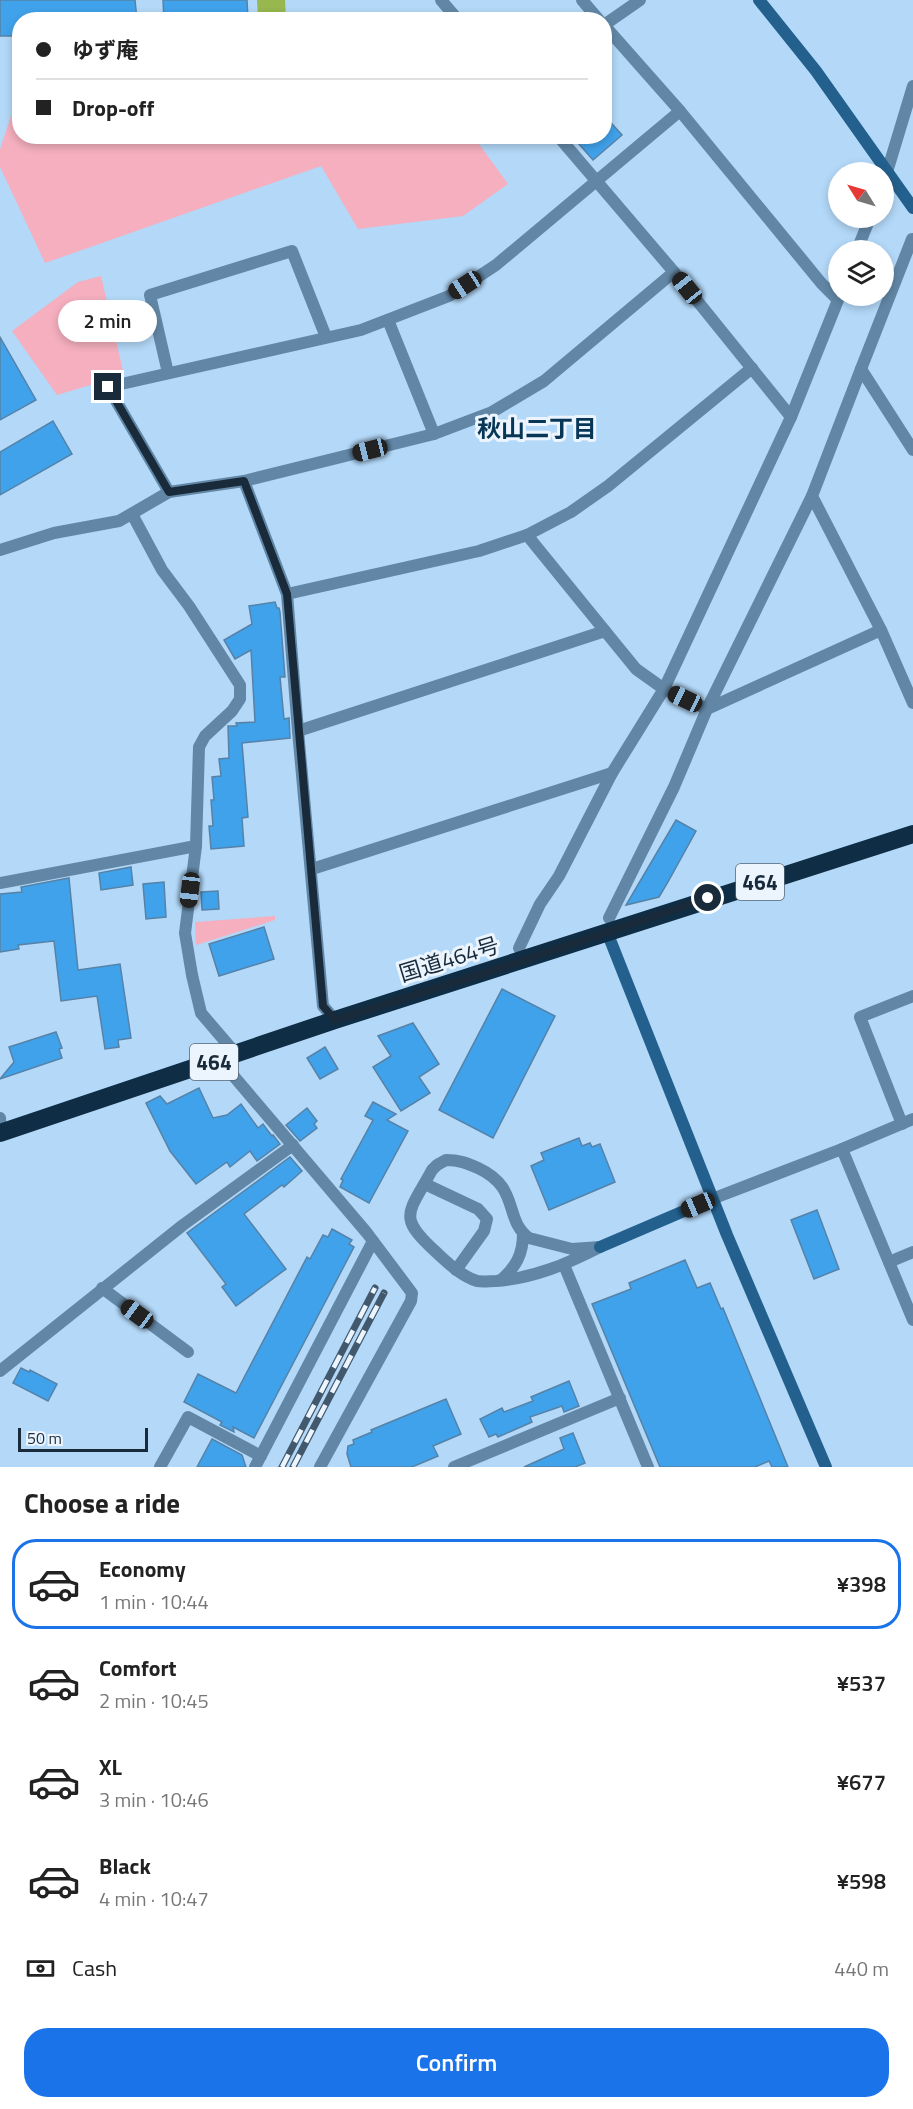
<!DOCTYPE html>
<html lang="en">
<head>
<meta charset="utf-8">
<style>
	:root { --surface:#fff; --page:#f6f6f6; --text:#222; --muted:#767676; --line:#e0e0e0; --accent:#1a73e8 }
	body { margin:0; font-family:"Titillium Web","Noto Sans JP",sans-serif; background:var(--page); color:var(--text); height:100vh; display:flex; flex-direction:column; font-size:22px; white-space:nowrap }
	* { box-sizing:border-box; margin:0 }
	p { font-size:20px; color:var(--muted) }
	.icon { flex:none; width:33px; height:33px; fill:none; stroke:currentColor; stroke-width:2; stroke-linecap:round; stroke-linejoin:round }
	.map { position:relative; height:1467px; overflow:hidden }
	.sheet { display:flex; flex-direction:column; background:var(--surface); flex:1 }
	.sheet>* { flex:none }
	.guide { position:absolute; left:12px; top:12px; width:600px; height:132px; border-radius:24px; box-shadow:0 3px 9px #0003; display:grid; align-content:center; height:132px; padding:0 24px; background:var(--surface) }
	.needle { width:39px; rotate:307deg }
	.controls { position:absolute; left:828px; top:162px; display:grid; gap:12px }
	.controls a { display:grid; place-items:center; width:66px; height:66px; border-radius:50%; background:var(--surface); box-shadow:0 3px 9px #0003; font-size:30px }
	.scale { position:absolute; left:18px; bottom:15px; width:130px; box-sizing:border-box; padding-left:6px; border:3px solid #192b3a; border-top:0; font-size:16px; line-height:21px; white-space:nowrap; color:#192b3a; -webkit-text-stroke:4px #ecf5fe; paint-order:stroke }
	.end { position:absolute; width:27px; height:27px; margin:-14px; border:8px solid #192b3a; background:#fff; box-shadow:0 0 0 3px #fff }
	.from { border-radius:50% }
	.bubble { position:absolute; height:42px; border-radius:21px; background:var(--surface); box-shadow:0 3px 9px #0003; font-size:20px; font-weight:600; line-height:42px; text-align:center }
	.car { position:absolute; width:18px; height:36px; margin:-18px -9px; border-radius:8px; box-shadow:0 0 4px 2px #0007; background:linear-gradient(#222 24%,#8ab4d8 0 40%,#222 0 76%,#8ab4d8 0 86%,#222 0) }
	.guide b { display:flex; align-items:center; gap:21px; height:57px; font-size:22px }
	.guide b+b { border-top:2px solid var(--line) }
	.guide i { width:15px; height:15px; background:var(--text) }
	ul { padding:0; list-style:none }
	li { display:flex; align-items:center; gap:18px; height:90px; margin:0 12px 9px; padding:0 12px; border:3px solid transparent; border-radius:24px }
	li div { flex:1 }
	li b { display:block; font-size:22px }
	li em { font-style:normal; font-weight:600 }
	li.active { border-color:var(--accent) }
	li>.icon { width:54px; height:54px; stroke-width:1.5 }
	h2 { padding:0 24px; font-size:27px; line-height:72px }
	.pay { display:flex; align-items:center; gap:15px; height:66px; padding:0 24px; font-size:22px }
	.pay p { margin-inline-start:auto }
	.action { display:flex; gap:12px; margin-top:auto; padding:12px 24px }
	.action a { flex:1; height:69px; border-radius:24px; background:var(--accent); color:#fff; font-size:24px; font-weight:600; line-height:69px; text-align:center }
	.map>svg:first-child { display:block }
	.green { fill:#f5afbe }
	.water { fill:#96b84e }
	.building { fill:#40a2ea; stroke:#5682a7; stroke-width:1.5 }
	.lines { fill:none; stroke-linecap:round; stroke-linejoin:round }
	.street { stroke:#6287a6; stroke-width:12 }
	.secondary { stroke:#24608d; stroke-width:12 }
	.highway { stroke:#0f2d45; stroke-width:18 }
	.rail-casing { stroke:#42596d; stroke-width:7 }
	.rail { stroke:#ecf5fe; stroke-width:4.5; stroke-dasharray:14; stroke-linecap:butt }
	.route { stroke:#192b3a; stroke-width:8 }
	.labels { text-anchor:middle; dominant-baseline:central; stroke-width:6; stroke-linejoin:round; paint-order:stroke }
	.shield { fill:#ecf5fe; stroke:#586875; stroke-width:1.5 }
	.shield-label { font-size:21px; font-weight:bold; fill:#192b3a }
	.street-label { font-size:22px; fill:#192b3a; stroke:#ecf5fe }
	.neighbourhood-label { font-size:24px; font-weight:bold; fill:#073656; stroke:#ecf5fe }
</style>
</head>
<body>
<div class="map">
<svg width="913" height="1467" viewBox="0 0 913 1467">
	<rect width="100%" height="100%" fill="#b3d8f8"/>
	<g class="green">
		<path d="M19,92L20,136L474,137L508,184L463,216L358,229L321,166L45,263L0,167V149Z"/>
		<path d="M101,276L124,375L57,395L12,331L78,282Z"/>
		<path d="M275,916V920L196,945L195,922Z"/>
	</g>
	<path class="water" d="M257,0H285L286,19H258Z"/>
	<g class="building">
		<path d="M0,0H135L137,20H20V36H0Z"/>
		<path d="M163,0H247L248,20H164Z"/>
		<path d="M604,115L622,135L593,160L579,144L588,136H604Z"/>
		<path d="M0,337L36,400L0,420Z"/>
		<path d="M53,421L72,454L0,495V452Z"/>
		<path d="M275,602L277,608H279L280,612L285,677H280L284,719L289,718L290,738L242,743L248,817L242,818L244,846L211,849L209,826H213L211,800H214L212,777L221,776L219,759L229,758L228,726H237L236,723L255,722L251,650L235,659L224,640L252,624L249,606Z"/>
		<path d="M676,820L696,831L668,882L659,897L626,905Z"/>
		<path d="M131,867L133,885L101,890L99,873Z"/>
		<path d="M69,878L78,970L120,964L131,1038L118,1040L119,1047L105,1049L97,996L61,1001L54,941L18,945L19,949L0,952V894L22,892L21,887Z"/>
		<path d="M164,882L166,917L146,919L143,884Z"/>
		<path d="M218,891L219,909L202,910L201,892Z"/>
		<path d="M264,927L274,959L219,976L209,944Z"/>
		<path d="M502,989L555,1016L493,1138L439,1110Z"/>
		<path d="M413,1023L439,1064L419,1077L430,1093L401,1111L373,1067L391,1056L378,1036Z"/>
		<path d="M56,1032L62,1048L59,1049L62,1058L0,1079L14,1062L9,1047Z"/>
		<path d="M325,1047L338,1069L320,1079L307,1058Z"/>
		<path d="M199,1088L213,1118L227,1115L241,1104L258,1128L263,1124L272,1136L273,1135L280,1144L257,1161L250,1151L230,1167L227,1162L196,1184L170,1151L146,1103L160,1096L167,1104Z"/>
		<path d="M373,1102L396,1114L387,1120L408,1131L369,1203L340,1187L343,1180L341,1179L373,1120L365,1116Z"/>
		<path d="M307,1108L317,1121L314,1124L317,1128L300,1141L286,1125Z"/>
		<path d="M579,1138L582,1146L590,1143L592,1147L600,1144L615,1182L549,1210L531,1166L544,1160L541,1153Z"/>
		<path d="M290,1157L302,1171L284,1187L282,1185L244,1214L286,1269L236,1306L222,1287L226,1284L187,1233Z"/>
		<path d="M817,1210L839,1269L814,1279L791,1220Z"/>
		<path d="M332,1229L352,1240L349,1244L354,1247L254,1438L233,1427L234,1432L220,1425L222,1422L184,1402L198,1374L236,1393L307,1257L310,1259L323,1235L328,1237Z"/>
		<path d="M685,1260L697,1288L710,1283L721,1309L723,1308L788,1467H772L769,1461L755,1467H660L592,1304L631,1289L629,1283Z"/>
		<path d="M21,1368L29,1372L30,1370L57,1384L48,1401L13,1383Z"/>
		<path d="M569,1381L579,1406L564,1412L562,1406L530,1417L532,1422L498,1437L496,1434L489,1437L480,1419L502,1408L504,1412L533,1401L531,1397Z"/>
		<path d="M446,1399L461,1434L433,1446L438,1456L412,1467H351L347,1454L348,1446L354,1444L353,1440L372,1432L371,1430Z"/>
		<path d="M573,1433L585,1463L575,1467H524L564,1449L560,1438Z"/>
		<path d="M212,1439L242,1455L246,1467H197Z"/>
	</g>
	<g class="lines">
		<g class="street">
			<path d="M441,0L458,20"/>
			<path d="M582,0L599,20"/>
			<path d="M604,25L640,0"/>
			<path d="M558,136L674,272L791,417L838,300L822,284L680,111L604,25"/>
			<path d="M884,182L913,86"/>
			<path d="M857,250L870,218"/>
			<path d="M388,320L434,434"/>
			<path d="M861,369L912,239"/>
			<path d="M168,373L150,295L292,251L326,337"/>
			<path d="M913,450L861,369L812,496L881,630L913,703"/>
			<path d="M244,481L287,594L298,731L605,631L636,669L664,689L791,417"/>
			<path d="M169,492L108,387L361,330L449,296L496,265L680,111"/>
			<path d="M132,514L162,570L189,606L240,685V699L232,711L205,736L199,747L196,846L185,933L192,975L201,1013L236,1054"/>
			<path d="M527,535L605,631"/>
			<path d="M0,550L54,533L119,521L169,492L244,481L434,434L492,412L544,381L674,272"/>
			<path d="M287,594L479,551L527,535L571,512L608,486L752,368"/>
			<path d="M298,731L323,1006L335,1020"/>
			<path d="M312,869L612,773L664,689L707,709L881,630"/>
			<path d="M0,883L196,846"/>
			<path d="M609,918L674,787L707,709L812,496"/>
			<path d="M519,948L540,904L559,876L612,773"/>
			<path d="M220,1060L367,1233L412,1293L411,1301L320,1467"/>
			<path d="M0,1118L1,1133"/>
			<path d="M902,1124L860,1017L913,996"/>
			<path d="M842,1149L913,1320"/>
			<path d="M446,1160C459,1160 467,1163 478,1168C521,1188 503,1219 529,1238L572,1249L600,1247C567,1264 534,1278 496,1281C490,1281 483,1282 477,1281C461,1276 448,1263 436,1252C396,1216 409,1213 432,1170L437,1165Z"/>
			<path d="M425,1184L478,1209L487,1219L484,1231L456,1270"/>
			<path d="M712,1199L842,1149L913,1119"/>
			<path d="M889,1262L913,1252"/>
			<path d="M564,1265L648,1467"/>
			<path d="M501,1280C516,1267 523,1254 523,1234"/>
			<path d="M102,1288L188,1352"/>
			<path d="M0,1371L183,1225L293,1145"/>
			<path d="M160,1467L188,1417L261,1456"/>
			<path d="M255,1467L373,1241"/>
			<path d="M454,1467L620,1398"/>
		</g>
		<g class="secondary">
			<path d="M759,0L816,71L913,208"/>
			<path d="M607,932L727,1235L826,1467"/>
			<path d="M600,1247L712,1199"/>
		</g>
		<path class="highway" d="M0,1133L335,1020L913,834"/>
		<g class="rail-casing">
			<g id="rail">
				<path d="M282,1467L375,1288"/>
				<path d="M293,1467L384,1293"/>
			</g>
		</g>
		<use href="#rail" class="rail"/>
	</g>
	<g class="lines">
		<path class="route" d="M108,387L169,492L244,481L287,594L323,1006L335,1020L519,962L708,898"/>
	</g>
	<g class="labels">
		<g class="shield">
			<rect x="736" y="864" width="48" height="36" rx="4.5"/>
			<rect x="190" y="1044" width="48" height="36" rx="4.5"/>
		</g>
		<g class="shield-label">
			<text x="760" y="882">464</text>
			<text x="214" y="1062">464</text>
		</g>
		<g class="street-label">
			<text transform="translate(449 959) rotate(-17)">国道464号</text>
		</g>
		<g class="neighbourhood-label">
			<text x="537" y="428">秋山二丁目</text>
		</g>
	</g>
</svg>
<div class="controls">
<a><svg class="needle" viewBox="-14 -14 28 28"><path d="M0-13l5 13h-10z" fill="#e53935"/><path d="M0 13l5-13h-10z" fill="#767676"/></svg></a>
<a><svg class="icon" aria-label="layers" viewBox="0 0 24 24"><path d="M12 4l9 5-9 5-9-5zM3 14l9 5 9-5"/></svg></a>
</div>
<div class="scale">50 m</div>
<i class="end from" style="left:708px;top:898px"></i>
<i class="end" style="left:108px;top:387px"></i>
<div class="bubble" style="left:58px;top:300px;width:99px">2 min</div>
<i class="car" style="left:465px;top:285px;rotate:237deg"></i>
<i class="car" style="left:687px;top:288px;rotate:321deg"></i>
<i class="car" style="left:370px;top:450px;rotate:256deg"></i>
<i class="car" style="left:685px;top:699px;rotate:295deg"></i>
<i class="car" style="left:190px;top:890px;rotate:187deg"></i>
<i class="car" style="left:698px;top:1205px;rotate:247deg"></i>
<i class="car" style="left:137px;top:1314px;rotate:306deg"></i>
<div class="guide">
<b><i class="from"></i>ゆず庵</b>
<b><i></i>Drop-off</b>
</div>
</div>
<section class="sheet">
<h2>Choose a ride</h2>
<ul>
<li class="active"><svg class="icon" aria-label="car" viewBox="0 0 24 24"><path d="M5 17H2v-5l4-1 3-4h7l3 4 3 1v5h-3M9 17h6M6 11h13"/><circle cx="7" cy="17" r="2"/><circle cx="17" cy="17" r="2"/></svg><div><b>Economy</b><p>1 min · 10:44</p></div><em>¥398</em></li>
<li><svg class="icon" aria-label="car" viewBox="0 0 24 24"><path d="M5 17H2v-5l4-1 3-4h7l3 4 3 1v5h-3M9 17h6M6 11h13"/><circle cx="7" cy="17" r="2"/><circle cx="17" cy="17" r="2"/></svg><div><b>Comfort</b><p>2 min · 10:45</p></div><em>¥537</em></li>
<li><svg class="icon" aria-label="car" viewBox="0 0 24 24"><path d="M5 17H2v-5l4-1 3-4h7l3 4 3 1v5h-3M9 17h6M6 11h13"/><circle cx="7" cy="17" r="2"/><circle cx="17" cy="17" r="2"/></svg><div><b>XL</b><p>3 min · 10:46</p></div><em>¥677</em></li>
<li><svg class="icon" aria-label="car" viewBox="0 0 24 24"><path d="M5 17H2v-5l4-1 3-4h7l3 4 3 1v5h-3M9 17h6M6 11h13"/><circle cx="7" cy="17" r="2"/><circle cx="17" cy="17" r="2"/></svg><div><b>Black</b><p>4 min · 10:47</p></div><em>¥598</em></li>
</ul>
<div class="pay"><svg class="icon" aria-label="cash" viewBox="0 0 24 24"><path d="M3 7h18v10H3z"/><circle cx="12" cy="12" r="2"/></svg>Cash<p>440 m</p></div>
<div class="action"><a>Confirm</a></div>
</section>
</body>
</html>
